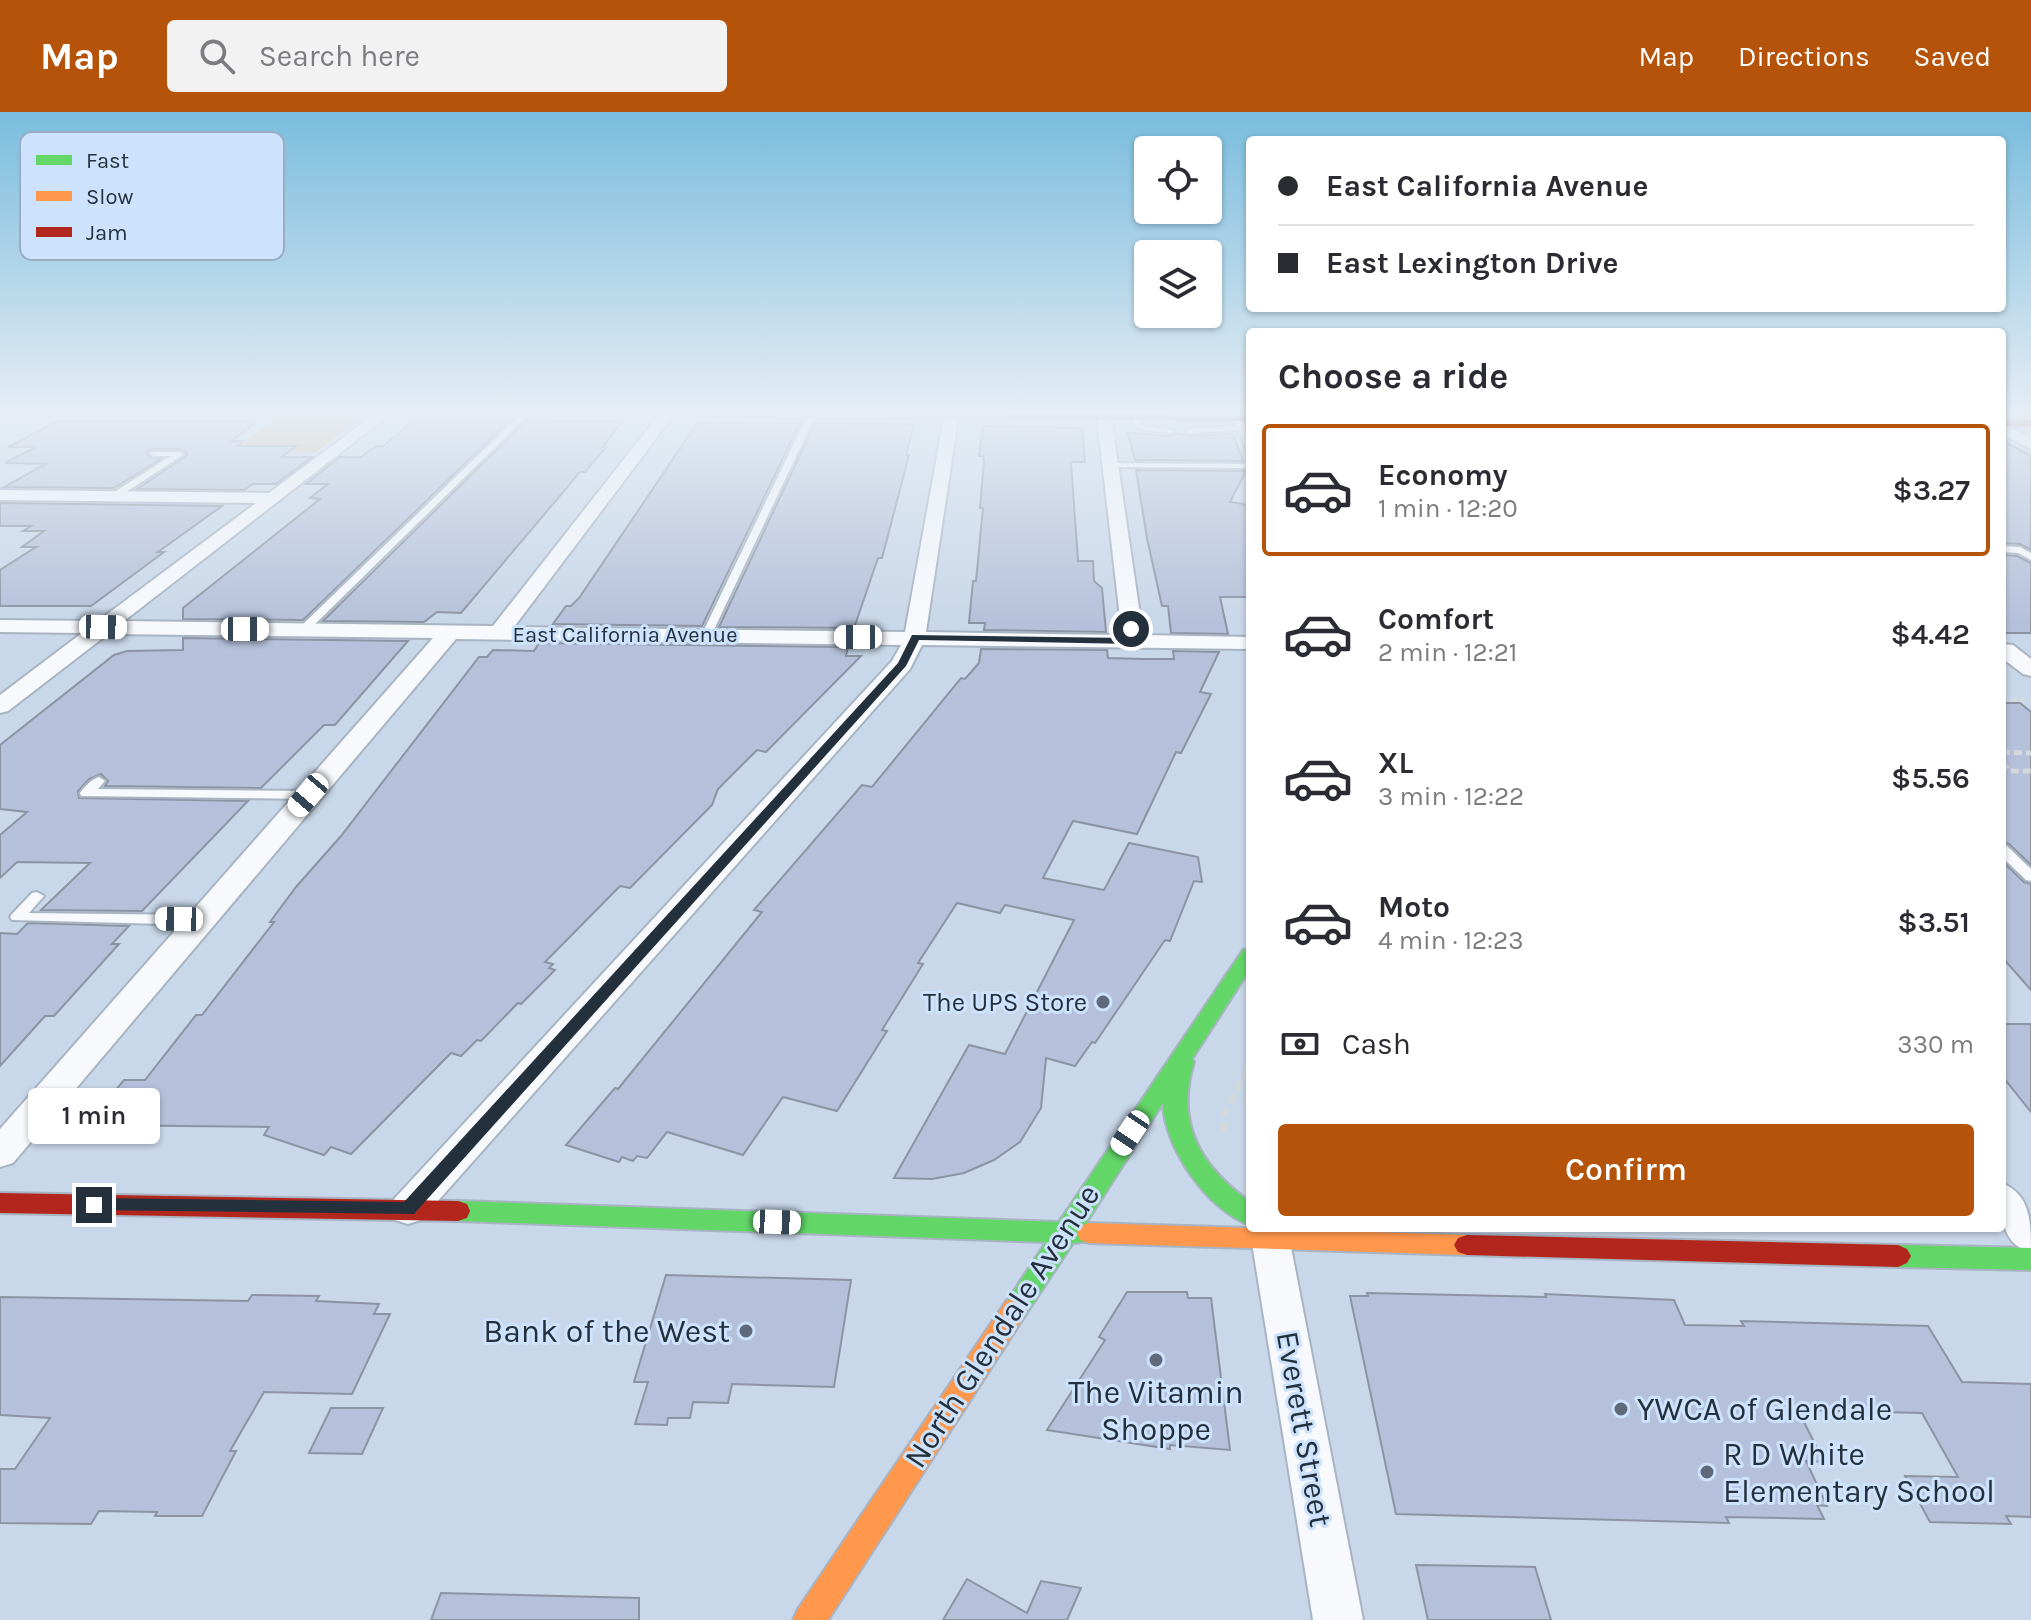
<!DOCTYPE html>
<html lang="en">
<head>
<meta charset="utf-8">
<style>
	:root { --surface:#fff; --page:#f2f2f3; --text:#2b2b33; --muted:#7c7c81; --line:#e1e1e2; --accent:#b45309 }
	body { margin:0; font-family:Karla,sans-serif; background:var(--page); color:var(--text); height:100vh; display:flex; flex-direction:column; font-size:30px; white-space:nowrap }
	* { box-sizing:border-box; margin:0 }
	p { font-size:26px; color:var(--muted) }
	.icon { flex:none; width:44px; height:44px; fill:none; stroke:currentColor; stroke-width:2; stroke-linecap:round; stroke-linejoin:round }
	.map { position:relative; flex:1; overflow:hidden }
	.panel { position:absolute; left:1246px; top:216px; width:760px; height:904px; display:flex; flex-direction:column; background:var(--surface); border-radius:8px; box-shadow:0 2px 6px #0004 }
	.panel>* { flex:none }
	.top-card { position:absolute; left:1246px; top:24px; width:760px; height:176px; border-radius:8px; box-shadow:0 2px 6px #0004; display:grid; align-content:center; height:176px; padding:0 32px; background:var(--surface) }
	.tools { position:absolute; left:1134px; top:24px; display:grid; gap:16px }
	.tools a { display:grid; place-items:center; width:88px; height:88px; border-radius:8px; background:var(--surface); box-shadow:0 2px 6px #0004; font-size:40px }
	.end { position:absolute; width:36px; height:36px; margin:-18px; border:10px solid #25303d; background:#fff; box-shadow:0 0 0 4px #fff }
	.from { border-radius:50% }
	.bubble { position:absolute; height:56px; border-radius:8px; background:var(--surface); box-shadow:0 2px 6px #0004; font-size:26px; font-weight:600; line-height:56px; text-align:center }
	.car { position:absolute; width:24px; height:48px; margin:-24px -12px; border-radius:10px; box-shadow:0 0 6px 2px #0007; background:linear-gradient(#fff 24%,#345 0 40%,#fff 0 76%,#345 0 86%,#fff 0) }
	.top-card b { display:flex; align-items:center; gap:28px; height:76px; font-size:30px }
	.top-card b+b { border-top:2px solid var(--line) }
	.top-card i { width:20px; height:20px; background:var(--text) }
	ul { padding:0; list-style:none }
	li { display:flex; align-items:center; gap:24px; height:132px; margin:0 16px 12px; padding:0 16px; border:4px solid transparent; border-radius:8px }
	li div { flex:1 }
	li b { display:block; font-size:30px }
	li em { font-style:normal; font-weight:600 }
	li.active { border-color:var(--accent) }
	li>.icon { width:72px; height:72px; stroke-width:1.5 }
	h2 { padding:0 32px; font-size:36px; line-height:96px }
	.pay { display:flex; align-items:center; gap:20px; height:88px; padding:0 32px; font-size:30px }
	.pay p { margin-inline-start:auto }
	.cta { display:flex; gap:16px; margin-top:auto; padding:16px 32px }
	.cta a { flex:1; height:92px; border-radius:8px; background:var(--accent); color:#fff; font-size:32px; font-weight:600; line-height:92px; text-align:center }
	header { display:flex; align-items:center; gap:48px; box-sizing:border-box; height:112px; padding:0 40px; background:var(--accent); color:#fff }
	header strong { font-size:38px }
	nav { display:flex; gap:44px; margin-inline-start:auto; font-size:28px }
	.search { width:560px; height:72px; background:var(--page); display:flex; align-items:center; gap:20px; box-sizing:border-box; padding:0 28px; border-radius:8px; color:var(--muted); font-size:30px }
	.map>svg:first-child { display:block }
	.green { fill:#d5ba90 }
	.building { fill:#b5c0da; stroke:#8c94a3; stroke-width:2 }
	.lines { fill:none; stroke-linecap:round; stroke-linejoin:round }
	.lane-casing { stroke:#a8b4c2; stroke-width:4 }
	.street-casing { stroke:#a8b4c2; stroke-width:4 }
	.fast-casing { stroke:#a8b4c2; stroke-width:4 }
	.slow-casing { stroke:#a8b4c2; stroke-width:4 }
	.jam-casing { stroke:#a8b4c2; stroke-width:4 }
	.path-far2 { stroke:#d3d8dd; stroke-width:4; stroke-dasharray:6 3; stroke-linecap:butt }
	.path-far1 { stroke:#d3d8dd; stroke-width:5; stroke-dasharray:8 4; stroke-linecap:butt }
	.path { stroke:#d3d8dd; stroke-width:6; stroke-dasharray:10 5; stroke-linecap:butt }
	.lane { fill:#f7f9fc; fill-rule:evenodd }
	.street { fill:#f7f9fc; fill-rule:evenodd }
	.fast { fill:#63d668; fill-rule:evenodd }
	.slow { fill:#ff974d; fill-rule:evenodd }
	.jam { fill:#b3261e; fill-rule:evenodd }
	.route { fill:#25303d }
	.poi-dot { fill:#5e6a79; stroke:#cde3fd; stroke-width:3 }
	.labels { text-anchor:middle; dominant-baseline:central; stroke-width:6; stroke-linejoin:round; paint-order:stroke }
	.far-street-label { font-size:22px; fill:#25303d; stroke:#cde3fd }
	.poi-label { font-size:26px; fill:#25303d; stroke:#cde3fd; text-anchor:end }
	.near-street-label { font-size:32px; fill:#25303d; stroke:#cde3fd }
	.near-poi-label { font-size:32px; fill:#25303d; stroke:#cde3fd; text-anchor:start }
	.key { fill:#cde3fd; stroke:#9badc3; stroke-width:2 }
	.key-label { font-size:22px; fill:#25303d }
</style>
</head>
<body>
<header>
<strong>Map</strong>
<div class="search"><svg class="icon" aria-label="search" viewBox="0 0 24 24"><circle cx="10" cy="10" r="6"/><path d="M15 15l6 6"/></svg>Search here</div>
<nav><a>Map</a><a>Directions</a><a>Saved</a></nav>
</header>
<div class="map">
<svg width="2031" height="1508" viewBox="0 0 2031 1508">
	<rect width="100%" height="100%" fill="#c8d7e9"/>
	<path class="green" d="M281,304L352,305L358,308L316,340L231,339Z"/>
	<g class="building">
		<path d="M416,307L510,308L303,508L183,507V496L320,387L310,386L328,372H306L340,345H361L376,334H383Z"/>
		<path d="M527,308L621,310L603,335H606L585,360H580L461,501L437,500L424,510L323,509Z"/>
		<path d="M58,309L256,310L232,329H243L237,334H296L282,345H312L276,372H253L244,378L137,377L186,344L187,341L180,337H151L147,341L149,345L161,347L114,376L4,375L46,352L5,351L36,335H8Z"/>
		<path d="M698,310L800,311L702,514L553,512L566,494H571L579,486Z"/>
		<path d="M815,311L914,312L906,343H909L882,446H878L854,516L719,515Z"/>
		<path d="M983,314L1082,316L1085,350H1071L1078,449H1093L1094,469L1102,476L1106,520L984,518L985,511H969L973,469H976L983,396H980L984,349L983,344H979Z"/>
		<path d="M1128,321L1171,324L1177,321L1190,324L1233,322L1243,349L1135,348Z"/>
		<path d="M2002,328L2031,344V438L2020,432L2002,431Z"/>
		<path d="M1136,358L1246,359L1230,390L1250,393V485H1220L1228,522L1171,521L1168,494H1162L1147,426Z"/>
		<path d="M0,391L222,394L158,440H164L91,494H0V458L36,435H22L44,419H23L31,414H0Z"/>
		<path d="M2002,443L2017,444L2031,451V521H2002Z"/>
		<path d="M183,526L408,529L335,613H324L261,676L105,674L108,669L101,662L89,667L78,679L79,686L248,689L142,799L41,798L90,751L17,750L0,766V723L27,700L0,697V633L114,543L127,539L183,538Z"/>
		<path d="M539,531L848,535L846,544H861L766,640L757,638L718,677L712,693L630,776L620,774L545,850L553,852L549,856L555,858L521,892L518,891L481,929L477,928L461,944L451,941L351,1042L331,1035L324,1043L264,1023L269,1015L87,1013L124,968H145L196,903H202L274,810H270L296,775L341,724L479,545H487L493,538L534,539Z"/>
		<path d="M981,537L1107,538L1108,546L1144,547H1174L1173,539L1219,540L1200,580L1211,582L1181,641L1176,640L1137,722L1073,709L1043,766L1104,778L1129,731L1198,745L1202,770L1194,769L1170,829L1165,828L1095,931L1092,930L1075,954L1046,946L1041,996L1020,1030L994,1048L964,1061L932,1067L894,1066L969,933L1005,942L1074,808L1005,793L1000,801L957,791L918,851L923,852L882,918L887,919L837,999L783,985L743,1043L667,1020L647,1046L637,1044L633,1049L622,1045L619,1050L566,1033L615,976L618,977L762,800L754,798L862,673L872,675L961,566L965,567L979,551Z"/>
		<path d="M2002,591H2020L2031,600V753L2009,732L2002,730Z"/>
		<path d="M2002,749L2024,770L2031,772V878L2002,845Z"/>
		<path d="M28,811L129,814L112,832H119L54,904H45L0,954V821L17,822Z"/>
		<path d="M2002,912H2031V1000L2002,964Z"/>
		<path d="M666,1163L851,1168L834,1275L732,1272L728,1291L693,1290L690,1306H668L667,1313L635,1312L648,1270H634Z"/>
		<path d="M1127,1180H1187L1188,1186H1211L1230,1338L1170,1333V1337L1047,1318L1105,1228L1099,1225Z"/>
		<path d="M1367,1181L1546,1185L1545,1182L1674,1188L1685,1213L1744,1214L1741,1209L1928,1214L1962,1270L2031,1272V1405L2006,1404L2011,1412L1930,1410L1905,1364L1958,1365L1922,1301L1798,1298L1824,1350L1806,1349L1827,1394L1817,1393L1824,1407L1726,1405L1729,1411L1396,1402L1350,1184H1368Z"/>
		<path d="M252,1183L319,1184L316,1189L379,1192L374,1202H390L352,1282L264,1280L230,1339H236L202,1404H155L157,1400L99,1399L91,1412L0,1411V1357H15L50,1306L0,1303V1185L248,1189Z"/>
		<path d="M331,1296H383L362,1342L309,1341Z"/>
		<path d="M1416,1453L1535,1455L1551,1508H1428Z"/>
		<path d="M967,1467L1027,1501L1041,1469L1081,1476L1067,1508H943Z"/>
		<path d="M441,1481L639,1486V1508H431Z"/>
	</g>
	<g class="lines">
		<g class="lane-casing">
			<g id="lane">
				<path d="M523,300H531L307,520H299V516Z"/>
				<path d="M809,300H817L711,524L710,526H702L701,524Z"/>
				<path d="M1130,303H1136L1142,313L1175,319L1171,321L1137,317Z"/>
				<path d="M1238,306C1247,313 1250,328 1250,339L1246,337L1239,318L1190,321L1186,319L1190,317L1237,314L1234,308Z"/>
				<path d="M151,340H180L184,342L117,386H111V382L171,344H154L150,342Z"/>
				<path d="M1250,349V354L1244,356L1110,355L1106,353L1110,351L1243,352Z"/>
				<path d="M2002,434L2020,435L2031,441V448L2018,441L2002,440Z"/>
				<path d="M99,665L105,669L98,677L308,679L314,683L308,687L81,684L80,681C84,675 92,667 99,665Z"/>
				<path d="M2002,733L2007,734L2031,757V769L2026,768L2002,745Z"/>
				<path d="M37,780L44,784L29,801L201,803L208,808L201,813L12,808L10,805L12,802L32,781Z"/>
			</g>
		</g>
		<g class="street-casing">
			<g id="street">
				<path d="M377,300H393L124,509L493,514L661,300H676L514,515L905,520L945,300H959L926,520L1122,523L1097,305L1104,301L1111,305L1143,523L1250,525V537L922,533L910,557L421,1108L408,1112L395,1108L389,1097L395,1086L892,549L901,533L456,527L13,1051L0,1055V1017L433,526L108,522L8,599L0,601V583L82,521L0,520V508L98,509L256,391L0,388V378L269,381Z"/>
				<path d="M2002,311L2031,326V337L2002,322Z"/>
				<path d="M2002,532L2013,533L2031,547V564L2023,562L2002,546Z"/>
				<path d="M2002,1071C2031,1083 2031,1110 2031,1141C1998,1130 2002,1101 2002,1071Z"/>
				<path d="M1255,1116H1285L1289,1125L1363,1508H1313L1251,1125Z"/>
			</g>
		</g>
		<g class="fast-casing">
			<g id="fast">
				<path d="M1250,836V857L1192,947L1194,950C1175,1011 1200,1054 1250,1090V1113C1207,1098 1164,1035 1163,991L1086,1111L1098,1114L1101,1121L1098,1128L1073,1131L1024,1205L1015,1208L1006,1205L1002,1197L1046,1130L458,1109L449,1106L446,1099L449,1092L458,1089L1059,1110L1243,838Z"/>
				<path d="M1898,1133L2031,1136V1158L1898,1155L1889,1151L1885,1144L1889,1137Z"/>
			</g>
		</g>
		<g class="slow-casing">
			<g id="slow">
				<path d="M560,300L1010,301L1015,304L1010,307L565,303Z"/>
				<path d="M1089,1111L1467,1123L1476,1126L1480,1133L1476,1140L1467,1143L1089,1131L1080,1128L1077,1121L1080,1114Z"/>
				<path d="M1015,1186L1024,1189L1028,1197L1024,1205L828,1508H793L798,1497L1006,1189Z"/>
			</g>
		</g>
		<g class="jam-casing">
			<g id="jam">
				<path d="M1010,301L1250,303V309L1007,306V302Z"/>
				<rect x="2002" y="308" width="29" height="6"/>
				<path d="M0,1081L458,1089L467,1092L470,1099L467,1106L458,1109L0,1101Z"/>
				<path d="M1467,1123L1898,1133L1907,1137L1911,1144L1907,1151L1898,1155L1467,1143L1458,1140L1454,1133L1458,1126Z"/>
			</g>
		</g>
		<path class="path-far2" d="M2002,588H2031"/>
		<g class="path-far1">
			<path d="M2002,640L2031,641"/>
			<path d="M2002,651L2010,659H2031"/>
		</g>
		<path class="path" d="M1224,1020L1225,1000L1250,954"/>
		<use href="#lane" class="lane"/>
		<use href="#street" class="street"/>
		<use href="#fast" class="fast"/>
		<use href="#slow" class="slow"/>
		<use href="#jam" class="jam"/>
	</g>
	<linearGradient id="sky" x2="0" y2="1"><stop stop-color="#79bcdd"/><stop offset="0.59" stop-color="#e6edf5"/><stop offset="1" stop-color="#e6edf5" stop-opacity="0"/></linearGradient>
	<rect width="2031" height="511" fill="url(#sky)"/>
	<path class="route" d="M1131,514L1136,517L1138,529L1133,532L919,528L906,554L414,1102L88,1098L85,1093L88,1088L94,1086L404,1090L898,551L912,523L1128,526L1126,517Z"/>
	<g class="poi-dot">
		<circle cx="1103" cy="890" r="8"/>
		<circle cx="746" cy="1219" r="8"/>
		<circle cx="1156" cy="1248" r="8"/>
		<circle cx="1621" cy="1297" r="8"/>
		<circle cx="1707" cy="1360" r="8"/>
	</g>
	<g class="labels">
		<g class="far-street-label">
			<text x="625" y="523">East California Avenue</text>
		</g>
		<g class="poi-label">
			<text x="1087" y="890">The UPS Store</text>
		</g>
		<g class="near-street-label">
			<text transform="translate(1002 1214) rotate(-57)">North Glendale Avenue</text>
			<text transform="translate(1304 1317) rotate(80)">Everett Street</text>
		</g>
		<g class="near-poi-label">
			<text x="730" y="1219" text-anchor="end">Bank of the West</text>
			<text x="1156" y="1280" text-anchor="middle">The Vitamin<tspan x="1156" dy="37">Shoppe</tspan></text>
			<text x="1637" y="1297">YWCA of Glendale</text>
			<text x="1723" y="1342">R D White<tspan x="1723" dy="37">Elementary School</tspan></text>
		</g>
	</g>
	<rect x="20" y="20" width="264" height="128" rx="12" class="key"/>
	<rect x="36" y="43" width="36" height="10" fill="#63d668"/>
	<rect x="36" y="79" width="36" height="10" fill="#ff974d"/>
	<rect x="36" y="115" width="36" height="10" fill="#b3261e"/>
	<g class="key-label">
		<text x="86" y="56">Fast</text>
		<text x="86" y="92">Slow</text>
		<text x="86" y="128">Jam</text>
	</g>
</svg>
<div class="tools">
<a><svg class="icon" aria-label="locate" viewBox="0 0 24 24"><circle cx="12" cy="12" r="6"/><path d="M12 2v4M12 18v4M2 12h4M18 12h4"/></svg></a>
<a><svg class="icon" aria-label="layers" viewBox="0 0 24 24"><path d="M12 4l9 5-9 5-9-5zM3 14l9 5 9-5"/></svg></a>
</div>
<i class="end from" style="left:1131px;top:517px"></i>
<i class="end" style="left:94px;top:1093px"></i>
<div class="bubble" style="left:28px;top:976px;width:132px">1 min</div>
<i class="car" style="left:103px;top:515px;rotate:91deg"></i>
<i class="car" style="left:245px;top:517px;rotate:90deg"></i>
<i class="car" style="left:858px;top:525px;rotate:270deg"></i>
<i class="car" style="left:308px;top:683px;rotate:220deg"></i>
<i class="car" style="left:179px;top:807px;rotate:271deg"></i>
<i class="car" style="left:1130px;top:1021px;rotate:214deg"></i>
<i class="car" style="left:777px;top:1110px;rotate:92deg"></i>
<div class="top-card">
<b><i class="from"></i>East California Avenue</b>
<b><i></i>East Lexington Drive</b>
</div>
<section class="panel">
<h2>Choose a ride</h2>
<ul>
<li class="active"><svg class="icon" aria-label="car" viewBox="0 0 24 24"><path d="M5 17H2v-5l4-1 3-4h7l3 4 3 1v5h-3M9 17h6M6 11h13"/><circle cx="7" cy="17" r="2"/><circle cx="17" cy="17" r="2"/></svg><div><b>Economy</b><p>1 min · 12:20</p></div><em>$3.27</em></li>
<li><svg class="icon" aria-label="car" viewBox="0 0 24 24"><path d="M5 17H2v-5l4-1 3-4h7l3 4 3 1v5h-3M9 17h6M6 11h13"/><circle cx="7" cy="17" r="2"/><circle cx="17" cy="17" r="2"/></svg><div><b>Comfort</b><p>2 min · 12:21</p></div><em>$4.42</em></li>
<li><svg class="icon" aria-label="car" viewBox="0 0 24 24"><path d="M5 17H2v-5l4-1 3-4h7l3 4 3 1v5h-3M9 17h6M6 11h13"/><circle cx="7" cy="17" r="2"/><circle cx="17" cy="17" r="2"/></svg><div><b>XL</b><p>3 min · 12:22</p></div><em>$5.56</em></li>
<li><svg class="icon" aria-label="car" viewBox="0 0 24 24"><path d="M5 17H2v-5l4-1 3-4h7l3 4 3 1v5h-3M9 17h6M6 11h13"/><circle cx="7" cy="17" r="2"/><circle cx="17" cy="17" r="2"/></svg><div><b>Moto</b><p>4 min · 12:23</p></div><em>$3.51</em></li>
</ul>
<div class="pay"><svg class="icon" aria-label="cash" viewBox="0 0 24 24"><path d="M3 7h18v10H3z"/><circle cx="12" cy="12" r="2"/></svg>Cash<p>330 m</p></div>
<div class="cta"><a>Confirm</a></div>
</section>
</div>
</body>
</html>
